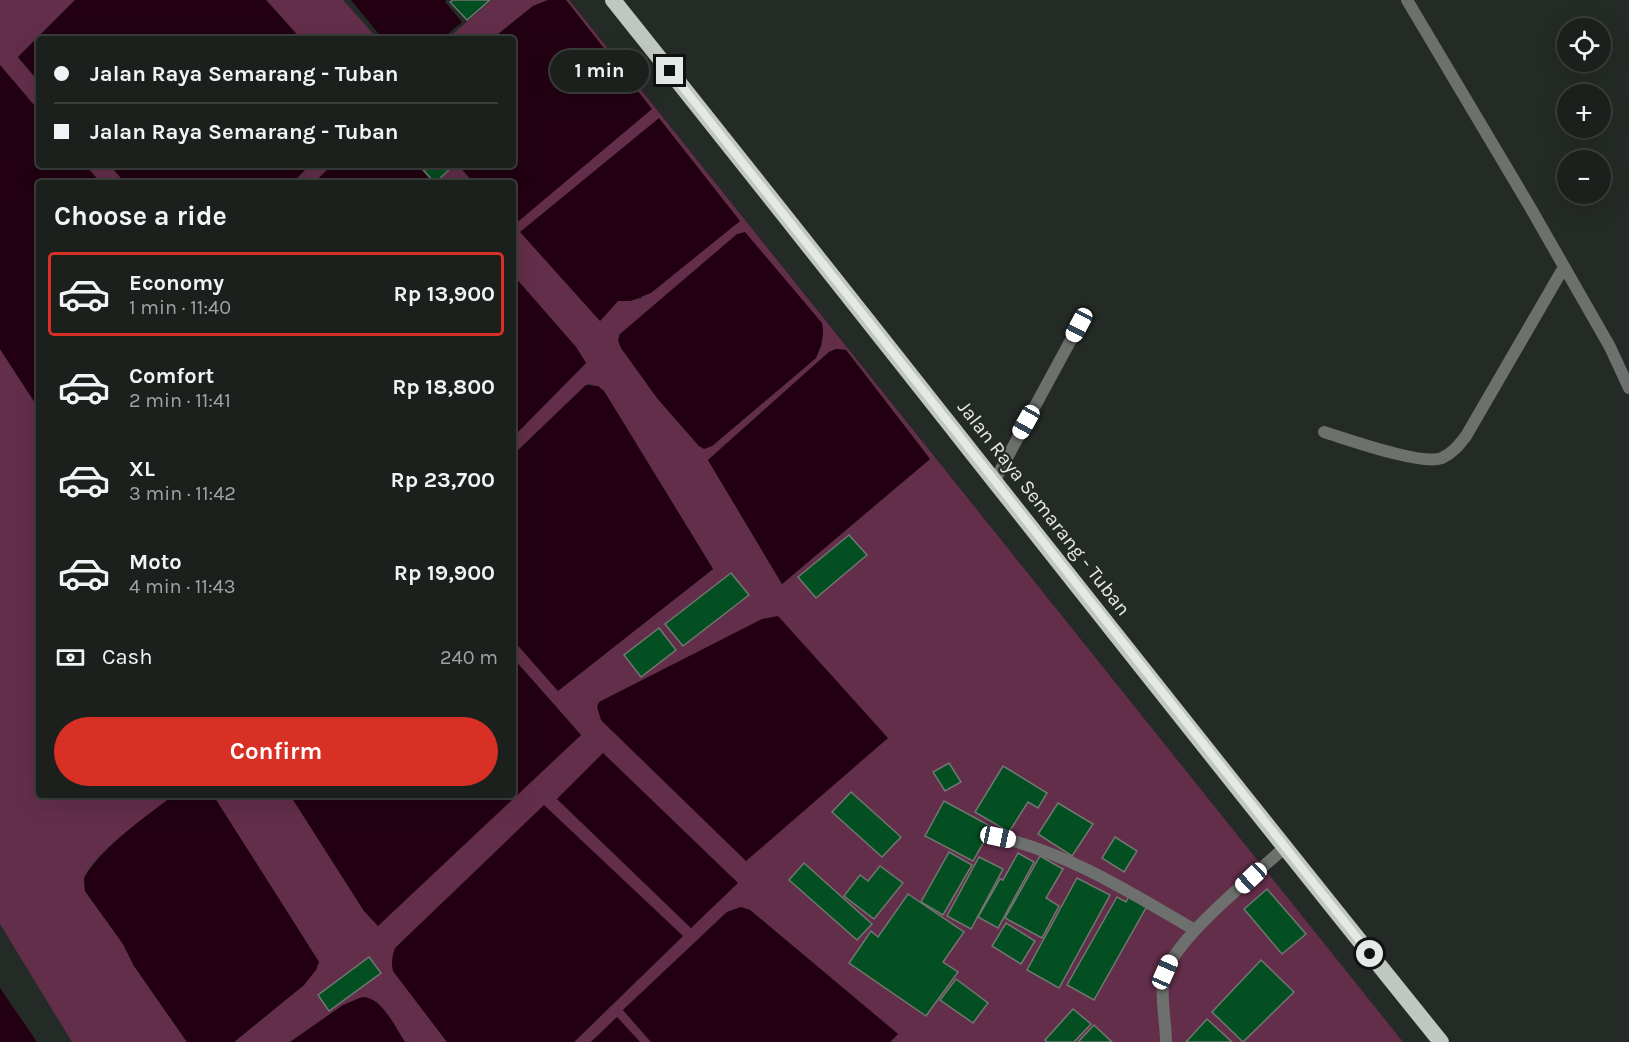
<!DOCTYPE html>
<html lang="en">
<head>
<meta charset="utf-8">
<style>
	:root { --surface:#1b201c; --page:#282d29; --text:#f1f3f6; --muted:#a0a3a3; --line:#393e3b; --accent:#d93025 }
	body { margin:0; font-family:Karla,sans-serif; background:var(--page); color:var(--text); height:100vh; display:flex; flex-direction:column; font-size:22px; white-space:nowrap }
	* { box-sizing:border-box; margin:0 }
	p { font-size:20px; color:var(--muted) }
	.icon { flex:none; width:33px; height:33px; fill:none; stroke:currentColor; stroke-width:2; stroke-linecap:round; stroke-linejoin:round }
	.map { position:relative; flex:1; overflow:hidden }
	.side { position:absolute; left:36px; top:180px; width:480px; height:618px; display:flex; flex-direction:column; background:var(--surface); border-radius:6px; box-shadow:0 6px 24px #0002,0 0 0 2px var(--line) }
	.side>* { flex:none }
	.banner { position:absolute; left:36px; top:36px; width:480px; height:132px; border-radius:6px; box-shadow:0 6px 24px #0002,0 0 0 2px var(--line); display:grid; align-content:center; height:132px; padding:0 18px; background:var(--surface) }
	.fabs { position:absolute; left:1557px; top:18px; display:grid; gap:12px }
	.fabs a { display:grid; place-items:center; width:54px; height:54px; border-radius:50%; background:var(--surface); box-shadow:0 6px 24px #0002,0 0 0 2px var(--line); font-size:30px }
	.end { position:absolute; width:27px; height:27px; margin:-14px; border:8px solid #e5e9e5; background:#111; box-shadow:0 0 0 3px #111 }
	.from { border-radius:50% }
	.bubble { position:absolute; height:42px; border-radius:21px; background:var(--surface); box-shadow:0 6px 24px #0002,0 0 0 2px var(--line); font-size:20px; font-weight:700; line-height:42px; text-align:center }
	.car { position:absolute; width:18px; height:36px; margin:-18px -9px; border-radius:8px; box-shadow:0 0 4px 2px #0007; background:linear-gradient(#fff 24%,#345 0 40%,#fff 0 76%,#345 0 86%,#fff 0) }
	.banner b { display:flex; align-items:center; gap:21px; height:57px; font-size:22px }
	.banner b+b { border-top:2px solid var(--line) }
	.banner i { width:15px; height:15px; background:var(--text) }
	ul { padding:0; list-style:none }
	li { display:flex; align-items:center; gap:18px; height:84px; margin:0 12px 9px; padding:0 6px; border:3px solid transparent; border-radius:6px }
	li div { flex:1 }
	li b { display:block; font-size:22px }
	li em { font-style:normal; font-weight:700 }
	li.current { border-color:var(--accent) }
	li>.icon { width:54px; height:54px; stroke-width:1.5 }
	h2 { padding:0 18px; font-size:27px; line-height:72px }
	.pay { display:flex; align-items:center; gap:15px; height:66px; padding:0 18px; font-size:22px }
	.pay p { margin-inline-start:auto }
	.button { display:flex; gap:12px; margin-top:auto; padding:12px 18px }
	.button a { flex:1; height:69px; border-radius:36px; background:var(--accent); color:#fff; font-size:24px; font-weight:700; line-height:69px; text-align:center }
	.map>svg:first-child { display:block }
	.green { fill:#632e4a; fill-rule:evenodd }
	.water { fill:#220012 }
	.building { fill:#044f22; stroke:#707771; stroke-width:1.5 }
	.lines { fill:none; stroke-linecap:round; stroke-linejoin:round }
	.service { stroke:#6d706d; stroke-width:12 }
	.minor { stroke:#6d706d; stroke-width:12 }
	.trunk { stroke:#c0c6c0; stroke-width:16 }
	.route { stroke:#e5e9e5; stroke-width:8 }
	.labels { text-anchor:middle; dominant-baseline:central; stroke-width:4.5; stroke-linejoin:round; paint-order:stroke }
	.street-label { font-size:20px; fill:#e5e9e5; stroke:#242a25 }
</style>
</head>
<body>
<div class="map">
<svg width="1629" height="1042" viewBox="0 0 1629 1042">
	<rect width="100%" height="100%" fill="#242a25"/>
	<g class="green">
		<path d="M0,0H75L18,57L39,82V111L0,65Z"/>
		<path d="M266,0H343L378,39H301Z"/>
		<path d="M492,0H548L533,6L492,39H447Z"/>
		<path d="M566,0H569L1403,1042H890L898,1034L750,910L741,907L727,912L623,1010L651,1042H640L617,1017L591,1042H574L683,936L393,971L447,1042H405L377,1002L366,997L343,1005L290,1042H234L304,985L319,962L213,795H290L364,911L378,925L581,735L513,658V640L559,690L713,569L604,391L590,384L586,385L513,455V437L586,363L576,347L513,275V225L651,109ZM659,118L642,298L630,301H618L600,321ZM620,334L822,344L816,358L712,446H699L657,398L621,348L618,340ZM836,349L846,350L930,459L782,584L708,460L829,352ZM603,754L737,882L691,928L557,799Z"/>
		<path d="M85,165H110L125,183H101Z"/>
		<path d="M310,165H332L314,183H292Z"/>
		<path d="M417,165H458L474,183H433Z"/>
		<path d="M0,349L39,409V795H174C154,810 92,855 85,877C83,881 85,887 85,891L123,944L134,966L187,1042H72L0,924Z"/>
	</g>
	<g class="water">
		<path d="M75,0H266L301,39H39V82L18,57Z"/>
		<path d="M351,0H446L445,2L462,22L442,39H383Z"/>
		<path d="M548,0H566L652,109L514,225L513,183H474L458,165H513V39H492L533,6Z"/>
		<path d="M0,65L39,111V165H85L101,183H39V409L0,349Z"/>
		<path d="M659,118L740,221L651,293L630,301H618L600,321L520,232Z"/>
		<path d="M110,165H310L292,183H125Z"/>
		<path d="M332,165H417L433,183H314Z"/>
		<path d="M745,232L822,323C825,337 821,346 816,358L712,446L704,449L699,446L657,398L621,348L618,340L620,334L737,234Z"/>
		<path d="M513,275L576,347L586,363L513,437Z"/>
		<path d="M836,349L846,350L930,459L782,584L708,460L829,352Z"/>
		<path d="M586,385L598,386L604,391L713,569L558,691L513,640V455Z"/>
		<path d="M778,616L888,738L746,861L605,724L601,720L597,707L599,702L762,619Z"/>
		<path d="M513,658L581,735L378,926L364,911L290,795H513Z"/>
		<path d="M603,753L738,883L691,928L557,799Z"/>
		<path d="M174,795H213L319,962L316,970L304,985L234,1042H187L134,966L123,944L85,891L84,878C105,844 143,819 174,795Z"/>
		<path d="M544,805L683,936L574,1042H447L393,971C391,962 392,957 395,948Z"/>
		<path d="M741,907L750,910L898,1034L890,1042H651L623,1010L727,912Z"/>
		<path d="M0,988L37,1042H0Z"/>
		<path d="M362,997C382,997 395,1027 405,1042H290L343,1005Z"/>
		<path d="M617,1017L640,1042H591Z"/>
	</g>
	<g class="building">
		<path d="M453,0H490L467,20L450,2Z"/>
		<path d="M419,165H454L435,183Z"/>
		<path d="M849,535L867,555L816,598L798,577Z"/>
		<path d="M731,573L749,595L683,646L665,624Z"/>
		<path d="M659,628L676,650L641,677L624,655Z"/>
		<path d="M949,763L961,782L945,791L933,772Z"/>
		<path d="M1003,766L1047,793L1038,808L1028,802L1009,832L975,812Z"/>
		<path d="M851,792L901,837L882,857L832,812Z"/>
		<path d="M944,801L992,827L973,861L925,836Z"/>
		<path d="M1058,803L1093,824L1072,856L1038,834Z"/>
		<path d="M1115,837L1137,851L1124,872L1102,858Z"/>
		<path d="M949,852L972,865L943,915L921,902Z"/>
		<path d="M1018,853L1034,862L998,928L978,917L1000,879L1003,880Z"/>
		<path d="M1040,856L1063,869L1046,898L1059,906L1042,938L1005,918Z"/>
		<path d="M979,857L1003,869L971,929L947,916Z"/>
		<path d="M804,863L872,924L857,940L789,880Z"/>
		<path d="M880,866L903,883L874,919L844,896L860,875L868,881Z"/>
		<path d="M1077,878L1110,895L1059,988L1027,970Z"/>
		<path d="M1267,889L1306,934L1282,954L1244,909Z"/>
		<path d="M908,894L964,932L943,962L958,972L926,1016L849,963L871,931L878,937Z"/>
		<path d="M1129,896L1147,906L1094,1000L1067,985L1117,897L1126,902Z"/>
		<path d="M1006,923L1035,941L1021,964L992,946Z"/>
		<path d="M369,957L381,973L329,1011L318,995Z"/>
		<path d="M1261,960L1294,992L1243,1042L1212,1012Z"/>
		<path d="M956,979L988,1003L973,1023L940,1000Z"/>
		<path d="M1073,1009L1091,1024L1074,1042H1047L1045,1040Z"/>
		<path d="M1207,1019L1232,1042H1186Z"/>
		<path d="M1094,1025L1112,1042H1078Z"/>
	</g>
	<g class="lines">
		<g class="service">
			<path d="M998,837C1069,853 1133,894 1195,930"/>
			<path d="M1166,1042C1166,1023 1161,1002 1163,982C1166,945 1255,875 1284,848"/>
		</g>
		<g class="minor">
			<path d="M1407,0L1530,207L1610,347L1629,388"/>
			<path d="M1324,432C1347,439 1422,466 1442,458C1453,453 1459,445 1466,436L1564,267"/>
			<path d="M995,480L1079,325"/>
		</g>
		<path class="trunk" d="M613,0C890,346 1162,697 1441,1042"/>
	</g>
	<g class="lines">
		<path class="route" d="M670,71L1370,954"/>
	</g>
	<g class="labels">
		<g class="street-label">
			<text transform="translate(1044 508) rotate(52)">Jalan Raya Semarang - Tuban</text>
		</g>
	</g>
</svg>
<div class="fabs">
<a><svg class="icon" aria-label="locate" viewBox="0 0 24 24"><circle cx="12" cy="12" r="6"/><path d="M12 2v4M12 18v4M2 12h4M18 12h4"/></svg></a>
<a>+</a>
<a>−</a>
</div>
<i class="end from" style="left:1370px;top:954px"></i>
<i class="end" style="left:670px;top:71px"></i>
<div class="bubble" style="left:550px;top:50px;width:99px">1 min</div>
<i class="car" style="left:1079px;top:325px;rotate:208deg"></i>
<i class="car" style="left:1026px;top:422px;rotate:209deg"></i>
<i class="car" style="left:998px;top:837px;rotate:102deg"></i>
<i class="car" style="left:1251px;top:878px;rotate:227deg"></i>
<i class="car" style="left:1165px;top:972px;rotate:24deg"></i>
<div class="banner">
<b><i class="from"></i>Jalan Raya Semarang - Tuban</b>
<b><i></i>Jalan Raya Semarang - Tuban</b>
</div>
<section class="side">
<h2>Choose a ride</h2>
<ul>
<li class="current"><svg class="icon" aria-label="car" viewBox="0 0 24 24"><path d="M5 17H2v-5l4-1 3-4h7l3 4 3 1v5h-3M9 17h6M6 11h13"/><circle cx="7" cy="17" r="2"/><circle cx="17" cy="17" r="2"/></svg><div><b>Economy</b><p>1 min · 11:40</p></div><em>Rp 13,900</em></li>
<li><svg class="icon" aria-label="car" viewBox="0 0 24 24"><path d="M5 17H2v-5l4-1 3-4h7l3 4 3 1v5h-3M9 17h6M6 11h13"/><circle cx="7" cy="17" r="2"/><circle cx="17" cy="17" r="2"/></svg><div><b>Comfort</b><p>2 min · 11:41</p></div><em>Rp 18,800</em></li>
<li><svg class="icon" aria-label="car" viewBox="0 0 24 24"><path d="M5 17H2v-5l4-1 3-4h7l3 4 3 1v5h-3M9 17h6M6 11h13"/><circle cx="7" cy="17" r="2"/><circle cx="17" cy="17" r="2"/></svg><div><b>XL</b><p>3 min · 11:42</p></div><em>Rp 23,700</em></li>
<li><svg class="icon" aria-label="car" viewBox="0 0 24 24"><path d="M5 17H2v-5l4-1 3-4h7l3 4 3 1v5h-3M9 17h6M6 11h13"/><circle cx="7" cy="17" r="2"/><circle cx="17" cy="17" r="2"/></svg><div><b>Moto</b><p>4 min · 11:43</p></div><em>Rp 19,900</em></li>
</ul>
<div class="pay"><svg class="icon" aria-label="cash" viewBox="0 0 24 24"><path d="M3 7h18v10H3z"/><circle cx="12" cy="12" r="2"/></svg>Cash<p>240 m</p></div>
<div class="button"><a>Confirm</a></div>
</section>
</div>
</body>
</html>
